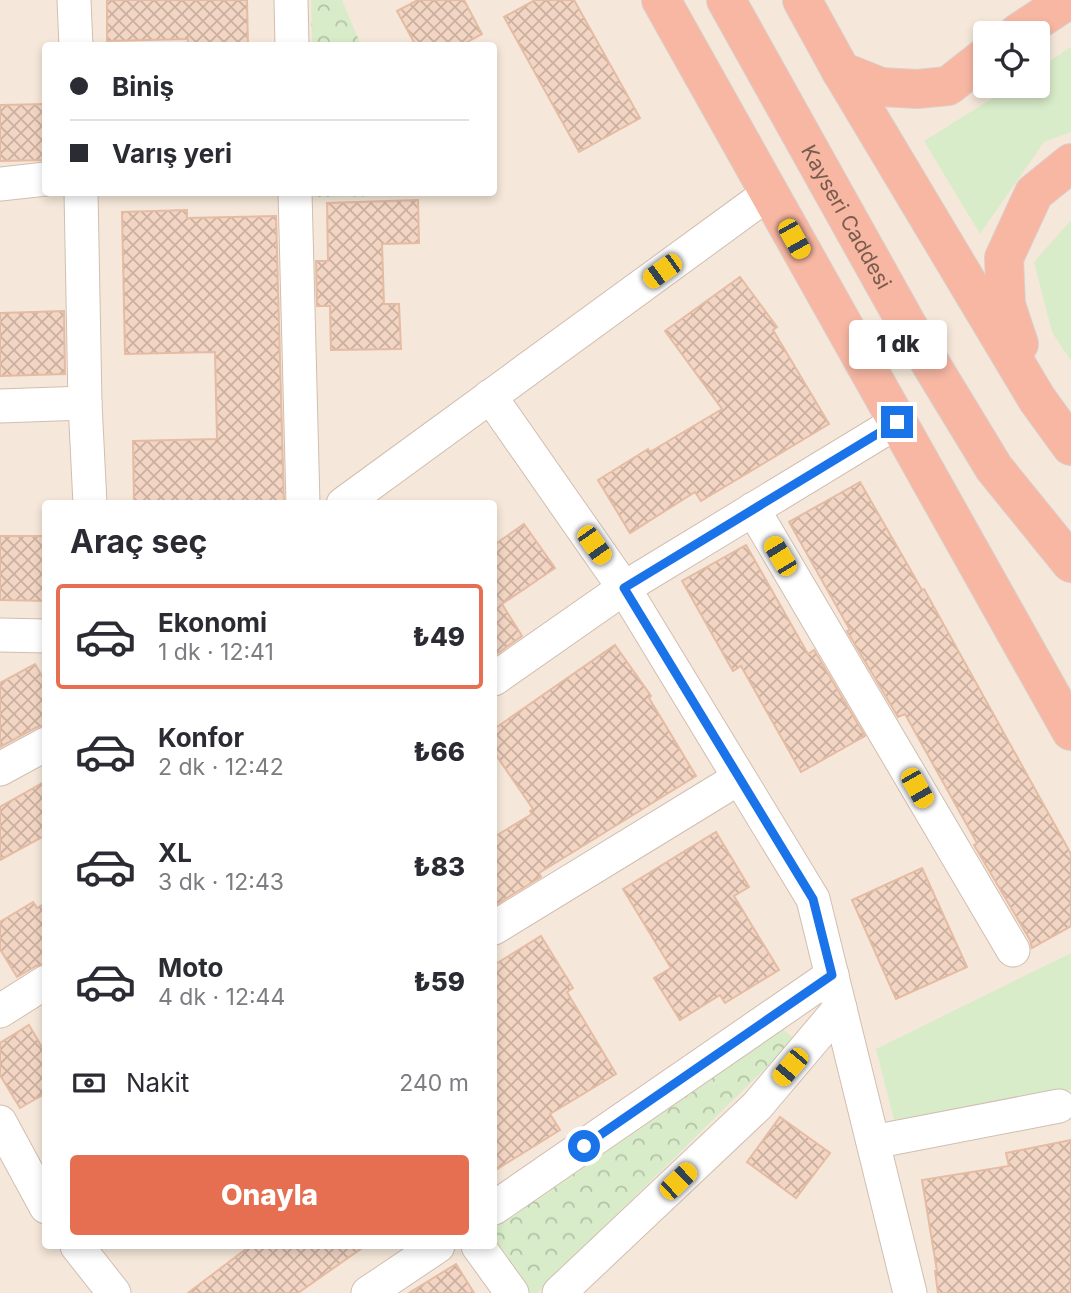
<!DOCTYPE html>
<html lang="tr">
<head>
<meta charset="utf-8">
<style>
	:root { --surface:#fff; --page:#f7f7f7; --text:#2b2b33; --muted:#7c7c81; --line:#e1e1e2; --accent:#e76f51 }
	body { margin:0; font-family:Inter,sans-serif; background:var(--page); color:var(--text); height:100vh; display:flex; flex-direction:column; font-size:26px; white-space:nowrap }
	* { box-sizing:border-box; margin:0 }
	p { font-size:23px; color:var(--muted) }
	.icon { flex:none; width:38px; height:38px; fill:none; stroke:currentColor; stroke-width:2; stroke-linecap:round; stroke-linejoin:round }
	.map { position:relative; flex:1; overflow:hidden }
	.side { position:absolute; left:42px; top:500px; width:455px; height:749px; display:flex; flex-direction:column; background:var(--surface); border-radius:7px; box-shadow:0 4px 10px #0003 }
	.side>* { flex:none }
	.banner { position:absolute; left:42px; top:42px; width:455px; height:154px; border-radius:7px; box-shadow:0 4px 10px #0003; display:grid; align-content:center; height:154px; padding:0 28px; background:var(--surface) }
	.buttons { position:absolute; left:973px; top:21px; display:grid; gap:14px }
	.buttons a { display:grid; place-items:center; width:77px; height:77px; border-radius:7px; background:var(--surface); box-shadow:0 4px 10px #0003; font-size:35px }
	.end { position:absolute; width:32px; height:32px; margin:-16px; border:9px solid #1a73e8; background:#fff; box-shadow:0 0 0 4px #fff }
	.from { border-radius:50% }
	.bubble { position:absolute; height:49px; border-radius:7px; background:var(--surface); box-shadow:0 4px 10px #0003; font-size:23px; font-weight:800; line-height:49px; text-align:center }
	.car { position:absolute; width:21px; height:42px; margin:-21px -10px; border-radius:9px; box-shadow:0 0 5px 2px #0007; background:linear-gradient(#f5c518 24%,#345 0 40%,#f5c518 0 76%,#345 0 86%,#f5c518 0) }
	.banner b { display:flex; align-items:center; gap:24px; height:66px; font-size:26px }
	.banner b+b { border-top:2px solid var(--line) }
	.banner i { width:18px; height:18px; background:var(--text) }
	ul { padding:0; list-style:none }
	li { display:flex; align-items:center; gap:21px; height:105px; margin:0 14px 10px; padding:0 14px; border:4px solid transparent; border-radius:7px }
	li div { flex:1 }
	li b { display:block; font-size:26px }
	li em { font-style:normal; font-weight:800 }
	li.current { border-color:var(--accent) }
	li>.icon { width:63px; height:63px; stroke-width:1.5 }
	h2 { padding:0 28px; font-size:32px; line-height:84px }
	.pay { display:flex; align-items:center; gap:18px; height:77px; padding:0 28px; font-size:26px }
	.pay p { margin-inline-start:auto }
	.cta { display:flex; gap:14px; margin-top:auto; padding:14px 28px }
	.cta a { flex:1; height:80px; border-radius:7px; background:var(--accent); color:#fff; font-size:28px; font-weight:800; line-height:80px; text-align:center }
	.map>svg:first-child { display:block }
	.residential { fill:#f5e8da; fill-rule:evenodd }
	.green { fill:#d8ecc9 }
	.forest { fill:url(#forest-crowns) }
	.building { fill:url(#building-cross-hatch); stroke:#e6bba3; stroke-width:2 }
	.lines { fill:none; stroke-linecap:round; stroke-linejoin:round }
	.street-casing { stroke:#d1beb0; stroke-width:35 }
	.highway-casing { stroke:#dad1cd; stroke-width:40 }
	.street { stroke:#fff; stroke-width:33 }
	.highway { stroke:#f7b7a3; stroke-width:38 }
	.route { stroke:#1a73e8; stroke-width:9 }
	.labels { text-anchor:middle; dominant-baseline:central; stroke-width:5; stroke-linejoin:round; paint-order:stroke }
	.street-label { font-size:21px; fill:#7a5c4d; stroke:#fffaf3 }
</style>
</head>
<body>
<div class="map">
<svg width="1071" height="1293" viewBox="0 0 1071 1293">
	<defs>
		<pattern id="forest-crowns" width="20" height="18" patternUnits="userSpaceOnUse" patternTransform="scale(1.75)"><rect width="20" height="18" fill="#d8ecc9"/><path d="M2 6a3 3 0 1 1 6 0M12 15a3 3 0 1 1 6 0" fill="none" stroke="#b4c2a5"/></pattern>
		<pattern id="building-cross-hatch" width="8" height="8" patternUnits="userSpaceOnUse" patternTransform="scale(1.75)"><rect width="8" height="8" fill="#f3d5c3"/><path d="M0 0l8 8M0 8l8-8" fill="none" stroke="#cab0a1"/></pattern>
	</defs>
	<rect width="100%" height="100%" fill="#fdf6ec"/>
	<path class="residential" d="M0,0H1071V1293H0ZM985,33H1038V86H985ZM46,46H494V192H46ZM46,504H494V1246H46Z"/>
	<g class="green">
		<path d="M1071,47V132L1044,142L980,234L924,141L1012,86H1038V69Z"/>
		<path d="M1071,220V361L1052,332L1034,262Z"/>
		<path d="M1071,953V1090L894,1120L876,1049Z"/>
	</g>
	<g class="forest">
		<path d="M311,0H342L361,45H312Z"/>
		<path d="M422,193L423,196L314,197V192Z"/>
		<path d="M780,1027L795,1039L537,1293H524L494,1239V1226Z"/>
	</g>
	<g class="building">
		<path d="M107,0H247L248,46H188V39L107,41Z"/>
		<path d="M418,0H464L482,34L460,46H416L397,11Z"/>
		<path d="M535,0H574L640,118L579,152L504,17Z"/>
		<path d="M46,104V160L0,161V105Z"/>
		<path d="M418,200L419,243L382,244L384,304H399L401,349L331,350L330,306H317L316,261H328L327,203Z"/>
		<path d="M187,210V218L276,216L284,504H134L133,441L217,439L215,352L125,354L122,212Z"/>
		<path d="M740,277L777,327L773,330L829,424L701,501L695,492L630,533L598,480L648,449L650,452L722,409L665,331Z"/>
		<path d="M64,311L65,374L0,376V313Z"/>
		<path d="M860,482L922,590L924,589L1071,854V926L1032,948L1030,940L974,845L977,843L905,714L898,717L847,631L850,630L789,522Z"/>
		<path d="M524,524L555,568L502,604L522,636L494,656V545Z"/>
		<path d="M0,536H46V601L0,600Z"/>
		<path d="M746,545L808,654L814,650L865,736L801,772L741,666L733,671L682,581Z"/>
		<path d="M615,645L651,696L649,698L696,776L539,873L541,877L494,906V837L532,814L530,811L533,809L494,752V729Z"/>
		<path d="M35,664L46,683V725L37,727L0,747V683Z"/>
		<path d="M46,781V835L0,860V807Z"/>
		<path d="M716,832L749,887L734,896L779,970L725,1003L720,995L680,1020L654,978L671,968L623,889Z"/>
		<path d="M922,868L967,967L896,999L852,900Z"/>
		<path d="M33,902L37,908L46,903V963L36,966L17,977L0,949V922Z"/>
		<path d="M541,936L573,988L567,992L616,1074L550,1114L560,1130L494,1171V965Z"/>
		<path d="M29,1025L46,1054V1093L20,1108L0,1075V1043Z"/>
		<path d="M780,1117L830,1153L796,1198L747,1162Z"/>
		<path d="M1071,1140V1293H938L935,1271H937L922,1180L1009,1166L1006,1153Z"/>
		<path d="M250,1246H365L298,1293H188Z"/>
		<path d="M456,1264L474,1293H409Z"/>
	</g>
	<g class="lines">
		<g class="street-casing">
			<g id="street">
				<path d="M74,0L76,46"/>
				<path d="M291,0L292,46"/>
				<path d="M0,184L46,179"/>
				<path d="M81,192L85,403L90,504"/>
				<path d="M295,192L303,504"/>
				<path d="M490,396L624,588L813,899L910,1293"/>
				<path d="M0,406L85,403"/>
				<path d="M343,504L769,193"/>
				<path d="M753,509L1013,950"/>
				<path d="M0,635L46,636"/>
				<path d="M494,679L624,588L897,422"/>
				<path d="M0,769L46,744"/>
				<path d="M494,928L739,778"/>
				<path d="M0,1011L46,982"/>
				<path d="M0,1122L46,1207"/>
				<path d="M873,1142L1059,1106"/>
				<path d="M494,1208L832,975"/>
				<path d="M77,1246L114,1293"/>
				<path d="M478,1246L512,1293"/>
				<path d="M368,1293L438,1246"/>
				<path d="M559,1293L757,1106L840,1008"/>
			</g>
		</g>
		<g class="highway-casing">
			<g id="highway">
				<path d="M661,0L1071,731"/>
				<path id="s1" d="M726,0L909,328L994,468L1071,563"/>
				<path d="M802,0L841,71L1037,399L1071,446"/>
				<path d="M1018,33L1068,0"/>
				<path d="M841,71L881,87L917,89L948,86L985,57"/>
				<path d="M1019,344L1006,305L1004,258L1034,193L1071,163"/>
			</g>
		</g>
		<use href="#street" class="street"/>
		<use href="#highway" class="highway"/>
	</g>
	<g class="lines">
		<path class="route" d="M584,1146L832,975L813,899L624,588L897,422"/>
	</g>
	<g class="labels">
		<g class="street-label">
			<text stroke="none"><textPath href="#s1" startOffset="248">Kayseri Caddesi</textPath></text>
		</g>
	</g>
</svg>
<div class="buttons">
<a><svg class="icon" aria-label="locate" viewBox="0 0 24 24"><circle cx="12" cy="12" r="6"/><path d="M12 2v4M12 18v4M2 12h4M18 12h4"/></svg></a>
</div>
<i class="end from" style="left:584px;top:1146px"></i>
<i class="end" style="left:897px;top:422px"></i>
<div class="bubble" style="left:849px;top:320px;width:98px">1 dk</div>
<i class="car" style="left:794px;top:239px;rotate:151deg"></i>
<i class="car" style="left:662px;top:271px;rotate:234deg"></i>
<i class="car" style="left:594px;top:545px;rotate:145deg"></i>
<i class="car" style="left:780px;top:556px;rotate:329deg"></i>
<i class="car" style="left:917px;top:788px;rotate:150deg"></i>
<i class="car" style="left:790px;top:1067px;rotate:220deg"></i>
<i class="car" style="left:678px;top:1181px;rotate:46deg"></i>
<div class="banner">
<b><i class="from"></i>Biniş</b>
<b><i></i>Varış yeri</b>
</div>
<section class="side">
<h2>Araç seç</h2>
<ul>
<li class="current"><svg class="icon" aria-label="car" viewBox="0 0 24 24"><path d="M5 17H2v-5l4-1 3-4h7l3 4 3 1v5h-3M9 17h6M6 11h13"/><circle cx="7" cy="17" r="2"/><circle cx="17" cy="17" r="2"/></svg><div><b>Ekonomi</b><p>1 dk · 12:41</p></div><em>₺49</em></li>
<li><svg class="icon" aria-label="car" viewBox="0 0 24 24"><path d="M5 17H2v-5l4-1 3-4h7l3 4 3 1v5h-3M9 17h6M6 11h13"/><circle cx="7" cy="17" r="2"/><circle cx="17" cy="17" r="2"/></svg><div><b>Konfor</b><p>2 dk · 12:42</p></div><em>₺66</em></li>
<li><svg class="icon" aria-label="car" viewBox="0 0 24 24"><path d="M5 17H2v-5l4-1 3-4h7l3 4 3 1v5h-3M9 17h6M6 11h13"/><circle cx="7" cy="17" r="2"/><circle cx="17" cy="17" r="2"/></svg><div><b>XL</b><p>3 dk · 12:43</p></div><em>₺83</em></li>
<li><svg class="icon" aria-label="car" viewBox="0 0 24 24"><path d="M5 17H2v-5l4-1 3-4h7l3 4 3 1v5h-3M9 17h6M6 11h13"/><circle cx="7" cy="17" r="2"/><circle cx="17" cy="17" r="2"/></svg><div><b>Moto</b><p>4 dk · 12:44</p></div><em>₺59</em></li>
</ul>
<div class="pay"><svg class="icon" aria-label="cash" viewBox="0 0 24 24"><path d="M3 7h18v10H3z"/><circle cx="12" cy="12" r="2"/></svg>Nakit<p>240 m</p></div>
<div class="cta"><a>Onayla</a></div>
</section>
</div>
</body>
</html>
